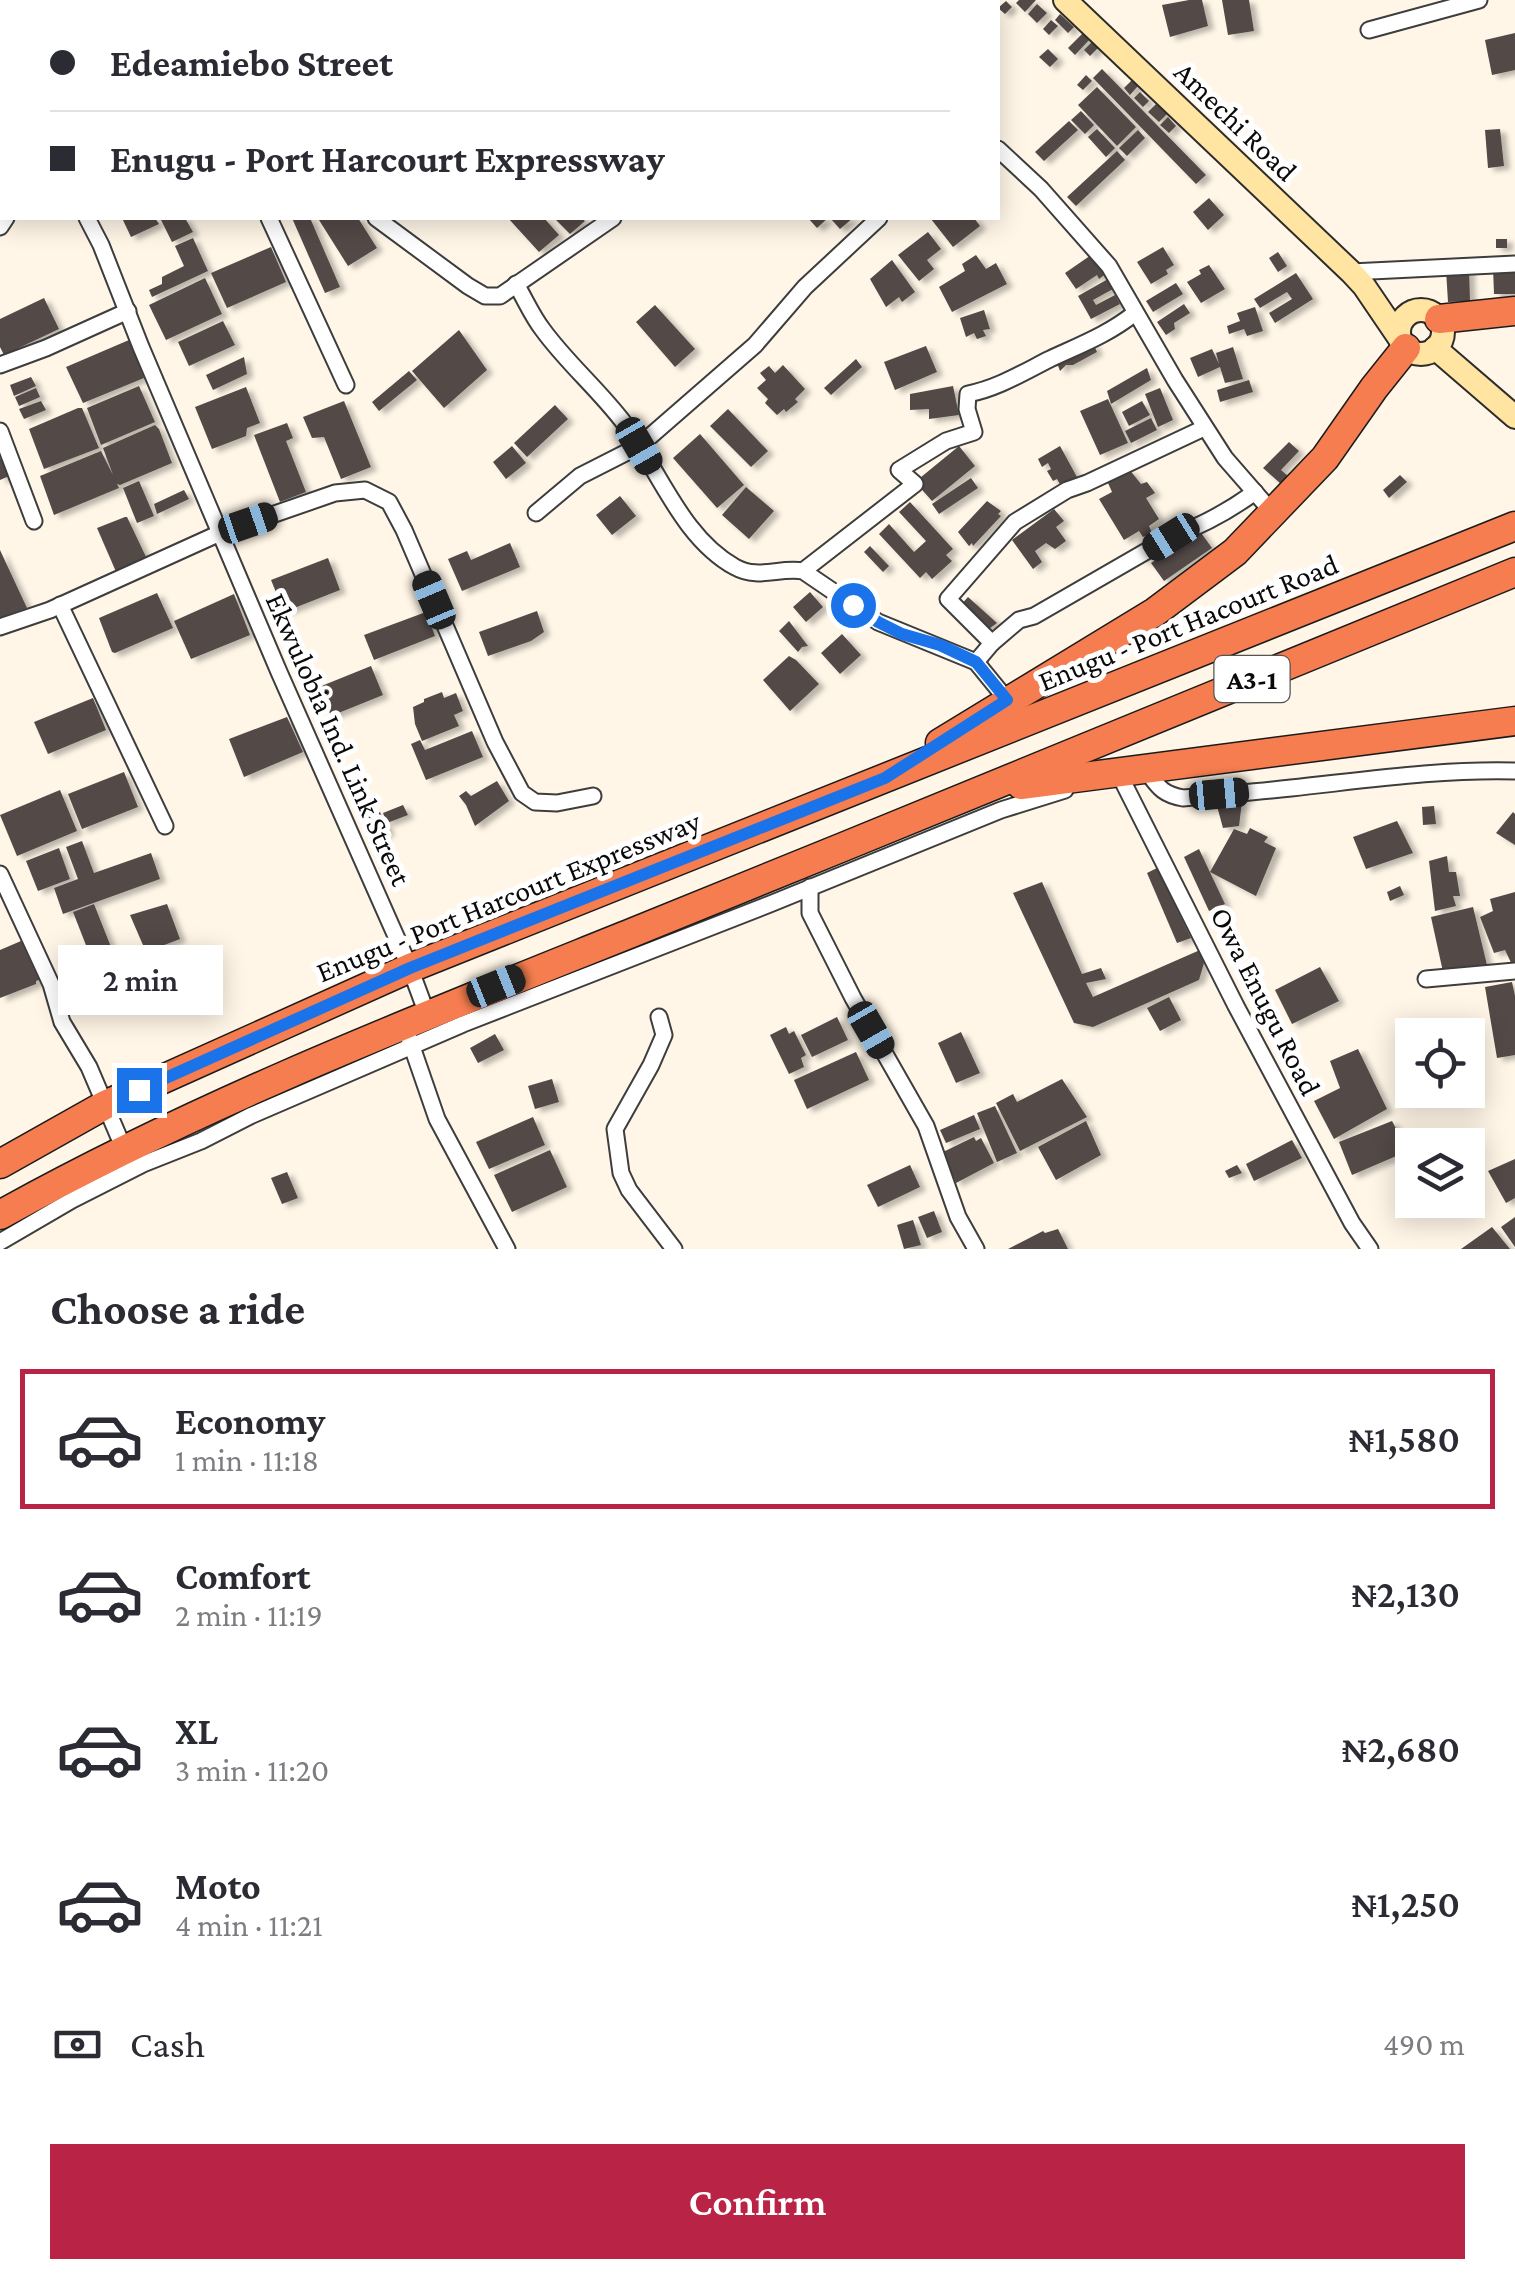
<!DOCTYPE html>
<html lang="en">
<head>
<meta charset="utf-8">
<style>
	:root { --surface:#fff; --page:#f7f7f7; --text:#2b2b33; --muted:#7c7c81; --line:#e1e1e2; --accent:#b92345 }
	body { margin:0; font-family:"Crimson Pro",serif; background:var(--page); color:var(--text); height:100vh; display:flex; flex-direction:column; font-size:38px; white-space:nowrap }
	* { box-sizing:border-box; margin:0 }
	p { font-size:32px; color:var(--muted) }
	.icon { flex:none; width:55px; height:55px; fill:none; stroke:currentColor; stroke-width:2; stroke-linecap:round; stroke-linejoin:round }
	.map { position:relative; height:1249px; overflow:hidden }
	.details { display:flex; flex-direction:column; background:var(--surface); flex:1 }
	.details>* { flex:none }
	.hud { position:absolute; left:0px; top:0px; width:1000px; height:220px; box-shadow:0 5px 25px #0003; display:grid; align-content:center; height:220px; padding:0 50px; background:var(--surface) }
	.buttons { position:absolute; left:1395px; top:1018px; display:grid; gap:20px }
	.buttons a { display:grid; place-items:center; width:90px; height:90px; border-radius:0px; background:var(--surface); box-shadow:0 5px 25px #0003; font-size:50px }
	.end { position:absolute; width:45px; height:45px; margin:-22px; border:12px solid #1a73e8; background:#fff; box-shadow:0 0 0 5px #fff }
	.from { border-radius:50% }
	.bubble { position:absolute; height:70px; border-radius:0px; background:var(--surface); box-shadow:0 5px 25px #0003; font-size:32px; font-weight:600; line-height:70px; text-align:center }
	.car { position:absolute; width:30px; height:60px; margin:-30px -15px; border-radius:12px; box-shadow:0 0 8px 2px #0007; background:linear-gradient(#222 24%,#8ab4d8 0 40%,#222 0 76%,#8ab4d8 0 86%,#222 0) }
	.hud b { display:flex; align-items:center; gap:35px; height:95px; font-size:38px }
	.hud b+b { border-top:2px solid var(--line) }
	.hud i { width:25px; height:25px; background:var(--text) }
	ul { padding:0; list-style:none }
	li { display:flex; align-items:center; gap:30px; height:140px; margin:0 20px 15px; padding:0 30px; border:5px solid transparent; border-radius:0px }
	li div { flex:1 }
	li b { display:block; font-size:38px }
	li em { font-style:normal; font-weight:600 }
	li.selected { border-color:var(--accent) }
	li>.icon { width:90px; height:90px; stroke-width:1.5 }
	h2 { padding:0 50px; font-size:45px; line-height:120px }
	.pay { display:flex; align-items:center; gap:25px; height:110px; padding:0 50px; font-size:38px }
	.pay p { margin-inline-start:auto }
	.primary-button { display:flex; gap:20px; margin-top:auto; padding:20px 50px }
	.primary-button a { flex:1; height:115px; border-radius:0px; background:var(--accent); color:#fff; font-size:40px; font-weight:600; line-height:115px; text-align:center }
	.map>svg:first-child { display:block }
	.building { fill:#534947; filter:url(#shadow) }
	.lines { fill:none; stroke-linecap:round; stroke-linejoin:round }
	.street-casing { stroke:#3d3d3d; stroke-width:19 }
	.secondary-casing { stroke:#2c2c2c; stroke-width:26 }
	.highway-casing { stroke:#1b1b1b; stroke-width:31 }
	.street { stroke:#fff; stroke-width:15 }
	.secondary { stroke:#ffe4a2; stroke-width:22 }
	.highway { stroke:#f57d4f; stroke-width:28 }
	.route { stroke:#1a73e8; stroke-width:12 }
	.labels { text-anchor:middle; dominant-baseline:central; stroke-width:10; stroke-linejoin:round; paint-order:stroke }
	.shield { fill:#fff; stroke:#545454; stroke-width:2.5 }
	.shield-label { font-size:28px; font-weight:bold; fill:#0a0a0a }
	.street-label { font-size:30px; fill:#0a0a0a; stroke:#fff }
</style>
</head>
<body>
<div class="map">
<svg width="1515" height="1249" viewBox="0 0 1515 1249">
	<defs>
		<filter id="shadow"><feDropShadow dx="6" dy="3.5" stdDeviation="2.5" flood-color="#0004"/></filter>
	</defs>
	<rect width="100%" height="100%" fill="#fff6e7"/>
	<g class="building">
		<path d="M1019,0H1036L1025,12L1016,3Z"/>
		<path d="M1189,0H1202L1208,26L1170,37L1162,5Z"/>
		<path d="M1222,0H1249L1254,31L1228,35Z"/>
		<path d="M1006,1L1012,7L1005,14L998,8Z"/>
		<path d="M1037,4L1047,13L1037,23L1028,14Z"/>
		<path d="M1060,14L1074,27L1068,33L1055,20Z"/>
		<path d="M1051,20L1058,26L1049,35L1043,29Z"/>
		<path d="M1085,31L1091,38L1075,55L1068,48Z"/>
		<path d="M1515,33V70L1492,75L1485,40Z"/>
		<path d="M1092,42L1098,48L1090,56L1084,50Z"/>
		<path d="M1048,49L1058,59L1050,67L1039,57Z"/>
		<path d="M1102,69L1206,175L1196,184L1093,78Z"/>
		<path d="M1086,75L1092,81L1083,90L1077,85Z"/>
		<path d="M1132,80L1138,86L1130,95L1124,88Z"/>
		<path d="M1097,87L1136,127L1117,146L1078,105Z"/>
		<path d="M1140,92L1149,101L1143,107L1134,98Z"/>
		<path d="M1156,104L1167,114L1159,122L1148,112Z"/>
		<path d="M1081,111L1094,125L1085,134L1071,120Z"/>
		<path d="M1168,117L1176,126L1169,133L1160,125Z"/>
		<path d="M1069,121L1078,130L1044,161L1035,152Z"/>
		<path d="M1097,129L1115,148L1106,157L1088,137Z"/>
		<path d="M1500,129L1504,166L1488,168L1485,130Z"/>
		<path d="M1138,130L1145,138L1127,156L1119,148Z"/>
		<path d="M1117,151L1125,160L1076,206L1067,197Z"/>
		<path d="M1209,198L1224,215L1208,230L1193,212Z"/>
		<path d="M122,218H155L159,224L131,237Z"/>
		<path d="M160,218H185L193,232L172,242Z"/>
		<path d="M292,218H310L340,287L325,293Z"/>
		<path d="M322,218H358L377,248L348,266L319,220Z"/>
		<path d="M508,218H544L559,235L539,252Z"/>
		<path d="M554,218H581L585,221L570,234Z"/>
		<path d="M808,218H828L817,228Z"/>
		<path d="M830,218H853L840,229Z"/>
		<path d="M934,218H974L980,226L953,247L931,219Z"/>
		<path d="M928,232L941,249L927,260L934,269L919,281L898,255Z"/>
		<path d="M193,238L208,271L152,297L149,290L162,284V277L184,266L175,246Z"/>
		<rect x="1496" y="239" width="11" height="9"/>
		<path d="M271,247L286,282L227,308L211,273Z"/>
		<path d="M1163,247L1174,265L1166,270L1168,274L1151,284L1137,262Z"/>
		<path d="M1278,252L1287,266L1278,272L1269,258Z"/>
		<path d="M1094,253L1108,272L1099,279L1097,275L1076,289L1065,273Z"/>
		<path d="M976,255L986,269L996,263L1007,284L952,312L939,287L965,271L962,264Z"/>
		<path d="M892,260L915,292L902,302L899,297L886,307L870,279Z"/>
		<path d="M1209,265L1225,289L1201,303L1187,282L1201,274L1199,270Z"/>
		<path d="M1493,268H1515V294H1494Z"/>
		<path d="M1469,269L1470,301L1448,302L1446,270Z"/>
		<path d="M1296,273L1313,299L1275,323L1269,313L1292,299L1287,292L1260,308L1254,299Z"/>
		<path d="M205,278L222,314L166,340L149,305Z"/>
		<path d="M1108,279L1113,289L1093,300L1096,305L1115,295L1120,304L1091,319L1078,296Z"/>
		<path d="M1176,283L1183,294L1153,312L1146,301Z"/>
		<path d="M44,298L59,329L4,355L0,347V319Z"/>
		<path d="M1184,304L1190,313L1174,323L1175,329L1166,335L1157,322Z"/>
		<path d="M655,305L695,349L675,367L636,322Z"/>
		<path d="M1255,307L1263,331L1247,336L1244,329L1229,334L1227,326L1240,321L1237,313Z"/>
		<path d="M984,310L990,329L983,330L986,336L977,339L974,333L966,337L960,318Z"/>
		<path d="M223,321L235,345L189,366L178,342Z"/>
		<path d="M459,330L487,370L444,408L412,371Z"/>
		<path d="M129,340L144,378L83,403L66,367Z"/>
		<path d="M1093,343L1097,352L1073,365H1066L1060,371L1056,360Z"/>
		<path d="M926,346L937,372L895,390L884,362Z"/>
		<path d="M1233,347L1243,379L1225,383L1220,367L1198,377L1190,358L1212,349L1219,364L1216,353Z"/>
		<path d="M244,357L247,374L213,390L206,375Z"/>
		<path d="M856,359L862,367L831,395L824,388Z"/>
		<path d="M783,365L805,389L795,399L798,402L786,412L784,409L777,415L765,403L768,399L757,388L766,380L760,373L769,366L775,373Z"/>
		<path d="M1147,368L1151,380L1111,404L1107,391Z"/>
		<path d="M409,371L417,380L379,411L372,402Z"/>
		<path d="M31,377L36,386L14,396L10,385Z"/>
		<path d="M1249,380L1253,392L1220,402L1217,390Z"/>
		<path d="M139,386L155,422L101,445L87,408Z"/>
		<path d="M953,386L959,415L929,419V409L910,410V394Z"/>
		<path d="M246,387L260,423L247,428L246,436L212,449L195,407Z"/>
		<path d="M36,388L40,397L19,406L15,397Z"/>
		<path d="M1160,388L1173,420L1158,427L1145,394Z"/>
		<path d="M1108,399L1128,443L1100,455L1080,411Z"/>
		<path d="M41,401L46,410L24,419L19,409Z"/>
		<path d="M344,401L371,467L341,479L324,437L312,438L303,417Z"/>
		<path d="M1142,401L1150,415L1129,426L1122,412Z"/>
		<path d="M555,405L568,419L527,457L514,443Z"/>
		<path d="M78,408H82L99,448L44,469L29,429Z"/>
		<path d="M728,409L768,451L751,467L710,426Z"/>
		<path d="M1151,418L1157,430L1131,443L1125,431Z"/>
		<path d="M287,423L293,438L286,441L306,492L280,502L254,435Z"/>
		<path d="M155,425L159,429L172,463L120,485L117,484L119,488L54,515L40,476L101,451L113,475L103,448Z"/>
		<path d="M700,434L744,485L717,508L673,458Z"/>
		<path d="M1289,442L1299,451L1281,470L1288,476L1281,484L1263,468Z"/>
		<path d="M512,446L526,463L506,479L493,462Z"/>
		<path d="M959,446L975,466L932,501L915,482Z"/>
		<path d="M1060,446L1077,477L1061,486L1057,479L1053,481L1047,471L1051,469L1048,463L1042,467L1038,459Z"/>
		<path d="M6,457L14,474L0,480V459Z"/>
		<path d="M1129,469L1141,484L1147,482L1155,493L1146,498L1159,519L1149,526L1152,533L1143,537L1139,531L1124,540L1099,499L1112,492L1108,483Z"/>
		<path d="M1400,475L1407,482L1389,498L1383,490Z"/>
		<path d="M971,478L978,488L939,514L932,504Z"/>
		<path d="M139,481L154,516L137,523L123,488Z"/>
		<path d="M746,487L774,511L749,539L722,515Z"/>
		<path d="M184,490L189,499L157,514L154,504Z"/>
		<path d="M620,496L636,516L612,535L596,515Z"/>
		<path d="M987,501L1001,511L998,514L1001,516L973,546L972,543L969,546L958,532Z"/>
		<path d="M910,502L953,549L946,555L952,561L932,579L926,572L920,578L879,534L889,524L914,552L926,541L899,512Z"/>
		<path d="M1054,509L1064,521L1056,527L1066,541L1055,549L1046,543L1035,551L1042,562L1033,569L1012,540Z"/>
		<path d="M125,517H127L148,561L117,574L97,528Z"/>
		<path d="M1199,530L1212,548L1164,581L1151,563Z"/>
		<path d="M510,543L520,567L462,591L448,559L467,551L471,560Z"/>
		<path d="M870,546L889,566L883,572L864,552Z"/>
		<path d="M0,550L27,608L0,618Z"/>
		<path d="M328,558L340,590L284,612L271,580Z"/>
		<path d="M810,592L823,607L806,622L793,607Z"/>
		<path d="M157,593L173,628L115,653L112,652L99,618Z"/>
		<path d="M234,594L250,635L191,659L174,621Z"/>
		<path d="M968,597L997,623L986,631L959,607Z"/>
		<path d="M537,611L544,632L531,641L488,656L479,632Z"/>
		<path d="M426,612L435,636L374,660L364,635Z"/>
		<path d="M789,621L808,646L802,647L798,652L779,631Z"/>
		<path d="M842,634L861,655L840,674L821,653Z"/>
		<path d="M789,656L796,660L819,684L790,711L763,680Z"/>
		<path d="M371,666L383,695L331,716L319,687Z"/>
		<path d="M442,692L444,698L456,693L463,711L454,715L459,726L422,741L415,724L413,707L424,702V699Z"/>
		<path d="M93,698L106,730L48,754L34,722Z"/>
		<path d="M287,717L303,752L244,777L229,739Z"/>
		<path d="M472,731L483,757L426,780L411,744L420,740L425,750Z"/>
		<path d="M124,772L138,807L82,829L68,794Z"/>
		<path d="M497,781L509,801L475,826L466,805L459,796L466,791L471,796Z"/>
		<path d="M60,790L77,831L17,856L0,815Z"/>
		<path d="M1242,802L1239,826L1223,828L1217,806Z"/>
		<path d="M403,805L408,815L387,823L383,813Z"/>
		<path d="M1434,806L1436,824L1423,825L1422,807Z"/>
		<path d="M380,812L389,832L374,839L365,818Z"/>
		<path d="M1513,812L1515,814V845L1496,833Z"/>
		<path d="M1397,821L1413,853L1366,869L1353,837Z"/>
		<path d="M1250,828L1268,837L1264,842L1276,848L1256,896L1210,872L1234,829L1247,834Z"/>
		<path d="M82,841L94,873L151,853L160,879L63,914L54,888L78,879L66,847Z"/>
		<path d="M59,848L70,879L38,891L26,861Z"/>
		<path d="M1199,849L1225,904L1209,911L1184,857Z"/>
		<path d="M1447,856L1449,872H1456L1460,896H1453L1456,906L1435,911L1429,861Z"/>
		<path d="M1157,868L1191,938L1177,943L1147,873Z"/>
		<path d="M1042,882L1082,974L1101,968L1106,979L1086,983L1093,997L1200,950L1204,963L1199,980L1093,1027L1074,1023L1013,893Z"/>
		<path d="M1400,886L1404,895L1390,901L1387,892Z"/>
		<path d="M1515,892V971L1505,950L1494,953L1480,917L1493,911L1490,899Z"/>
		<path d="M94,904L113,952L127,949L131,951L140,978L124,984L118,975L100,981L73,912Z"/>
		<path d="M167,904L180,939L146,952L130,915Z"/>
		<path d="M1473,907L1487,965L1443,972L1431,917Z"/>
		<path d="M21,941L39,980L36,981V984L0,998V950Z"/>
		<path d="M1320,967L1339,1001L1292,1024L1275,990Z"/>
		<path d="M1512,982L1515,996V1055L1497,1058L1485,987Z"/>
		<path d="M1169,997L1181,1020L1160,1031L1147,1008Z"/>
		<path d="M837,1017L848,1040L812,1057L801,1035Z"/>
		<path d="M786,1027L789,1034L794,1031L806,1055L801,1058L804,1067L789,1074L770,1035Z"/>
		<path d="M961,1032L980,1073L956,1083L938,1043Z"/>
		<path d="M495,1034L504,1050L478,1063L470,1048Z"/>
		<path d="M1358,1049L1387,1109L1334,1139L1314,1101L1340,1088L1330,1061Z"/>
		<path d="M856,1052L869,1080L807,1109L794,1080Z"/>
		<path d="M552,1079L559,1102L535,1109L528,1086Z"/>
		<path d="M1062,1079L1087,1117L1020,1151L996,1103L1013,1094L1017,1102Z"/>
		<path d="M995,1106L1017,1153L997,1162L977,1113Z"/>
		<path d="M974,1115L980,1129L946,1143L940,1130Z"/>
		<path d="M533,1117L545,1145L489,1169L476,1142Z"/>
		<path d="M1086,1121L1101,1155L1056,1180L1038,1147Z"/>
		<path d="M1392,1121L1408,1151L1352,1175L1339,1142Z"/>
		<path d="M974,1137L976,1141L981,1138L994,1163L956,1183L943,1152Z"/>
		<path d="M1292,1140L1302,1158L1254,1181L1246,1164Z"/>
		<path d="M550,1150L567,1187L512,1212L494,1175Z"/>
		<path d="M1515,1159V1198L1506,1203L1488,1171Z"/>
		<path d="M910,1165L920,1187L878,1207L867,1185Z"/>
		<path d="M1237,1165L1242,1173L1229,1178L1225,1171Z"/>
		<path d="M287,1172L298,1198L282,1204L271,1178Z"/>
		<path d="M934,1211L942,1232L927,1238L918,1217Z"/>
		<path d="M1515,1217V1247L1501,1227Z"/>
		<path d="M913,1220L921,1245L904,1249L897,1225Z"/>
		<path d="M1492,1227L1510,1249H1461Z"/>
		<path d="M1058,1229L1068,1249H1008L1043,1231L1045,1233Z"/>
	</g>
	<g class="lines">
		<g class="street-casing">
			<g id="street">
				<path d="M36,0L37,2"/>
				<path d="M178,0L179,2"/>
				<path d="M397,0L398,2"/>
				<path d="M946,0L947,2"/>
				<path d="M147,2L148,0"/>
				<path d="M809,2L810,0"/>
				<path d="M1369,30L1479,0"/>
				<path d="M998,149L1041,189L1109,266L1175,380L1225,458L1273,513"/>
				<path d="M87,218L101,245L141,347L279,672L410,968L427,1014"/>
				<path d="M269,218L346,385"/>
				<path d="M376,218L468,286L485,296H500L613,218"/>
				<path d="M0,227L6,218"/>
				<path d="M1351,272L1515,264"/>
				<path d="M516,284C525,299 532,316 543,330C567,363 599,390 624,423C659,470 682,538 735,567C758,580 779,567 803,571L878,622L976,662L1007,700"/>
				<path d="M0,365L46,348L128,311"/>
				<path d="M0,431L34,521"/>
				<path d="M536,513L580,476L639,446L755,345L805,287L879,218"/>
				<path d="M803,571L915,484L899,470L946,441L974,432L967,409L968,394C998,388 1022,373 1050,359C1080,345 1109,334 1135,313"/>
				<path d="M60,605L165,826"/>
				<path d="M0,627L50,610L220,533L335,493L365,490L389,502L404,530L495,742L522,793L535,802L557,803L593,796"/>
				<path d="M992,643L1019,620L1034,616L1171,537C1201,526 1229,511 1255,492"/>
				<path d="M976,662L992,643L948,599L1015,522L1067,490L1087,483L1204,428"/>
				<path d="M1145,769C1158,786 1161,794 1183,798C1219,795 1255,792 1291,788C1366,780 1440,769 1515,771"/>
				<path d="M1116,775L1119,774L1236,1006L1352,1223L1370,1249"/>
				<path d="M0,874L51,984L62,1022L89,1067L124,1149"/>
				<path d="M810,887V913L853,998L926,1126L958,1217L976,1249"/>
				<path d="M1426,979L1515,971"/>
				<path d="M659,1017L664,1035L651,1065L615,1129L621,1173L629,1190L674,1249"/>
				<path d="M409,1038L437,1119L507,1249"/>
				<path d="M0,1242L72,1200L143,1164L201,1141L250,1116L463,1024L770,904L1001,810L1065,790"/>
			</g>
		</g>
		<g class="secondary-casing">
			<g id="secondary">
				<path d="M1065,0L1351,272L1364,286L1400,339"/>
				<circle cx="1421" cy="332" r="22"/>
				<path d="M1435,348L1515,417"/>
			</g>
		</g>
		<g class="highway-casing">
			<g id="highway">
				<path d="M1439,319L1515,311"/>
				<path d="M940,743L1155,612L1235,552L1325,458L1374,388L1406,348"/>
				<path d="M1021,785L1515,721"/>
				<path d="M0,1164L105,1105L410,968L1515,526"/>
				<path d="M0,1215C203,1102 420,1018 634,932C928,813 1221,692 1515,572"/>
			</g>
		</g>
		<use href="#street" class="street"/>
		<use href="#secondary" class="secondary"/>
		<use href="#highway" class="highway"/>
	</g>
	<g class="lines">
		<path class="route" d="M139,1090L410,968L885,778L1007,700L976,662L940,645L902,634L878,622L853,605"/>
	</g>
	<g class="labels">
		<rect class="shield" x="1214.5" y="656" width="75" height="46" rx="8"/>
		<g class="shield-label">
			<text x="1252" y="679">A3-1</text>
		</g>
		<g class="street-label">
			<text transform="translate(1236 121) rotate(44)">Amechi Road</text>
			<text transform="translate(1188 622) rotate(-22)">Enugu - Port Hacourt Road</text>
			<text transform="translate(339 739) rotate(66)">Ekwulobia Ind. Link Street</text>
			<text transform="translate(508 896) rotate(-22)">Enugu - Port Harcourt Expressway</text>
			<text transform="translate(1266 1001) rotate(63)">Owa Enugu Road</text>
		</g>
	</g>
</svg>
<div class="buttons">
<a><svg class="icon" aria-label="locate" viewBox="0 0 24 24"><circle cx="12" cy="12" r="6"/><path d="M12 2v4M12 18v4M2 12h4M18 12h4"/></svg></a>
<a><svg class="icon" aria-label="layers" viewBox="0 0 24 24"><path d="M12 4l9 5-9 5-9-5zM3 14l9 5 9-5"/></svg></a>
</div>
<i class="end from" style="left:853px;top:605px"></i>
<i class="end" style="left:139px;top:1090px"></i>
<div class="bubble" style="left:58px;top:945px;width:165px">2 min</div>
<i class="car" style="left:639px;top:446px;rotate:150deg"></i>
<i class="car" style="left:248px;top:523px;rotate:71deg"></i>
<i class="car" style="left:1171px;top:537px;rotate:238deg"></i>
<i class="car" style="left:434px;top:600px;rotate:337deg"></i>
<i class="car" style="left:1219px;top:794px;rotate:85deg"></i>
<i class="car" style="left:496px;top:986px;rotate:68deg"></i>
<i class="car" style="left:871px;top:1030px;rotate:150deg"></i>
<div class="hud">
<b><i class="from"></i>Edeamiebo Street</b>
<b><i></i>Enugu - Port Harcourt Expressway</b>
</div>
</div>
<section class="details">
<h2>Choose a ride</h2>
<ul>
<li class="selected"><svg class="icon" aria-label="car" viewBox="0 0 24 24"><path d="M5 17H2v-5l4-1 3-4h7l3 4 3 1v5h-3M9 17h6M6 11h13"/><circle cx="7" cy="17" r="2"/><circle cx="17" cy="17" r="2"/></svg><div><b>Economy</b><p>1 min · 11:18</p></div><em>₦1,580</em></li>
<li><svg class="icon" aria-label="car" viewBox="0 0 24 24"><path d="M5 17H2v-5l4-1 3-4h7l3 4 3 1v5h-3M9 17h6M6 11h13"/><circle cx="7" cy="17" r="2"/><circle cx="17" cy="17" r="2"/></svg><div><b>Comfort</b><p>2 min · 11:19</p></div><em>₦2,130</em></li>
<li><svg class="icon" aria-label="car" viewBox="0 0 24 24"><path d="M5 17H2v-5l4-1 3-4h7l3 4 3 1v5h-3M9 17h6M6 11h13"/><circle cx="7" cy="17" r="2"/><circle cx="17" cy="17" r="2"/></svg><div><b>XL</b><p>3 min · 11:20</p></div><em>₦2,680</em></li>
<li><svg class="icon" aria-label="car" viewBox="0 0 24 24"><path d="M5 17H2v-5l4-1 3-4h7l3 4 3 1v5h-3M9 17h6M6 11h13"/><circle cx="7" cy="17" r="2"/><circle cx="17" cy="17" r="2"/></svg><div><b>Moto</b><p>4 min · 11:21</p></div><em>₦1,250</em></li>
</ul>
<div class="pay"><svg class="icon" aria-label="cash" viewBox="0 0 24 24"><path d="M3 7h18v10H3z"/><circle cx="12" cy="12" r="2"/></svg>Cash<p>490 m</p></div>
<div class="primary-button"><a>Confirm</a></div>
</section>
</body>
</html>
